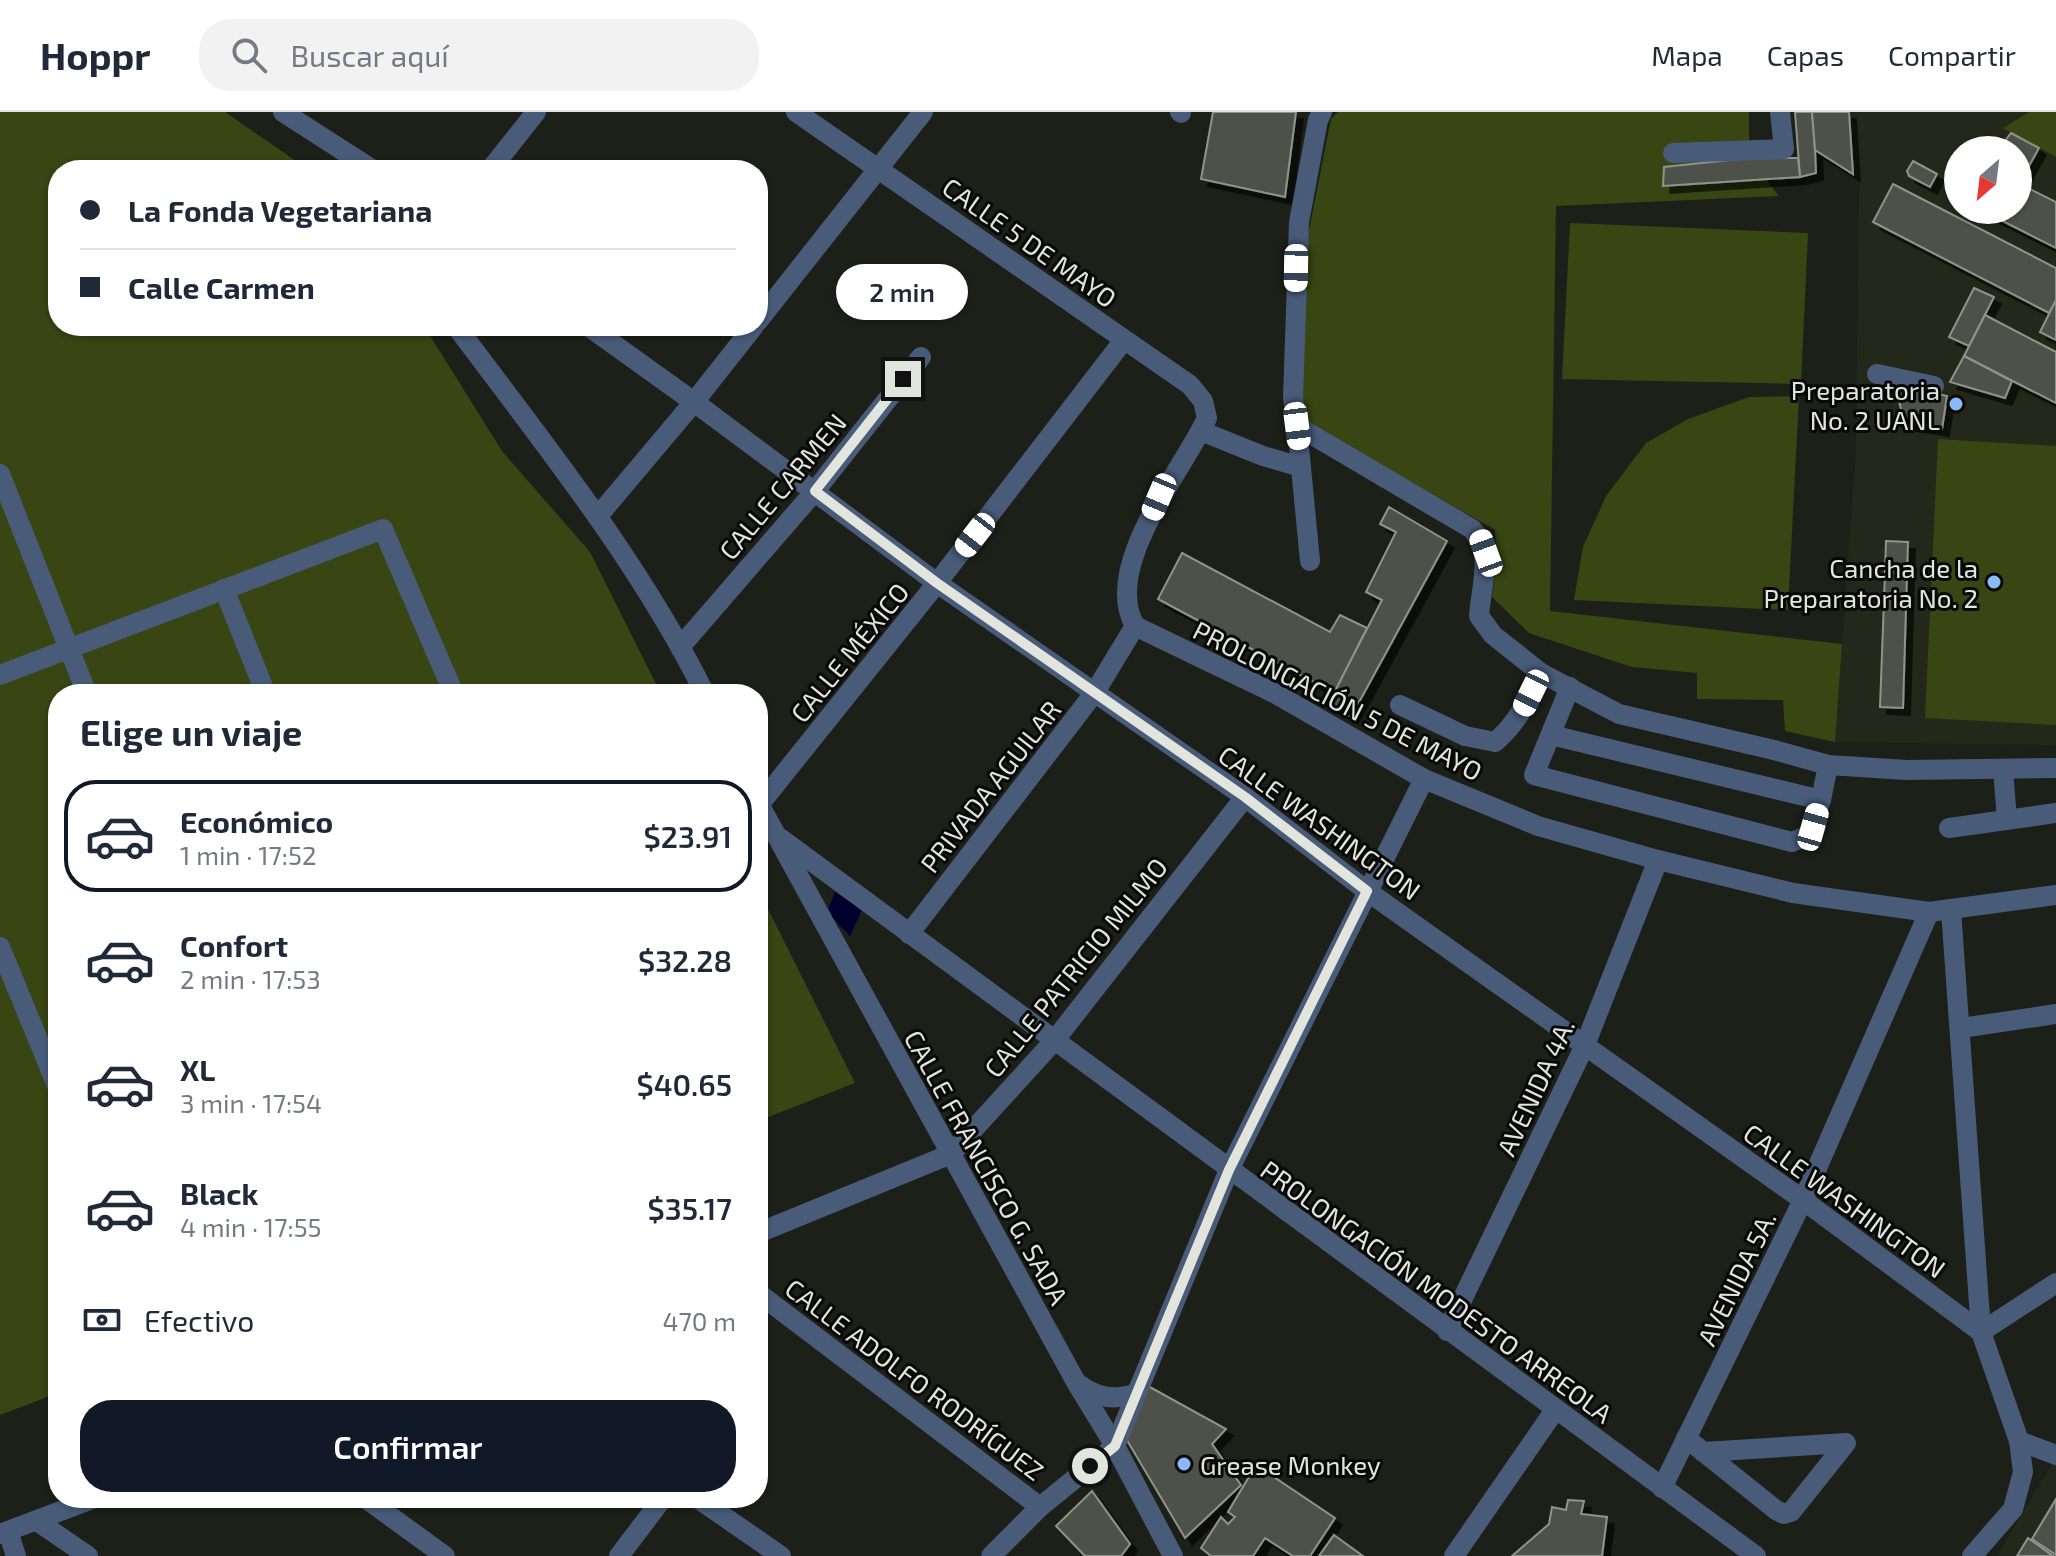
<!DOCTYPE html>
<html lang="es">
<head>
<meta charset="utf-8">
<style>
	:root { --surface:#fff; --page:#f2f2f3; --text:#1f2937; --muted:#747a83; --line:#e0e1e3; --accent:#111827 }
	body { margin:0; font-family:"Exo 2",sans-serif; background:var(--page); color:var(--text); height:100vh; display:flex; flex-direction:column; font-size:30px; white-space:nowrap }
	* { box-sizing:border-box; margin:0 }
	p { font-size:26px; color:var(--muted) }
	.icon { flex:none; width:44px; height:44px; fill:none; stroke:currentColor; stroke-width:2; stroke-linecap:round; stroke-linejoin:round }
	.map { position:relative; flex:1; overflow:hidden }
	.drawer { position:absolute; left:48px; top:572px; width:720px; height:824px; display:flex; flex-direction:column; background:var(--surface); border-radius:32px; box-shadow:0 2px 6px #0004 }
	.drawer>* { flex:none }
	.hud { position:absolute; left:48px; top:48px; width:720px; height:176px; border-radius:32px; box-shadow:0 2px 6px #0004; display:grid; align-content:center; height:176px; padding:0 32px; background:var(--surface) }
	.needle { width:52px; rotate:208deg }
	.fabs { position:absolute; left:1944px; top:24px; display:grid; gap:16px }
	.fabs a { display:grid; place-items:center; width:88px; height:88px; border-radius:50%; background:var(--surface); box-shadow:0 2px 6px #0004; font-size:40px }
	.end { position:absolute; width:36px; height:36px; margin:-18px; border:10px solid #e2e4de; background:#111; box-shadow:0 0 0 4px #111 }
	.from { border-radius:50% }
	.bubble { position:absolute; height:56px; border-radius:28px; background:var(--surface); box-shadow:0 2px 6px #0004; font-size:26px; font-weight:600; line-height:56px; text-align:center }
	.car { position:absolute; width:24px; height:48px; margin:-24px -12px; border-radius:10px; box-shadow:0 0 6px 2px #0007; background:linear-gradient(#fff 24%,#345 0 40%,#fff 0 76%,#345 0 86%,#fff 0) }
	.hud b { display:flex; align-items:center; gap:28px; height:76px; font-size:30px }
	.hud b+b { border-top:2px solid var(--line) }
	.hud i { width:20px; height:20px; background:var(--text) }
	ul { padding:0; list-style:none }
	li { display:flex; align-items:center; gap:24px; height:112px; margin:0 16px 12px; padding:0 16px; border:4px solid transparent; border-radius:32px }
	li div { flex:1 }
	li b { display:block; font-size:30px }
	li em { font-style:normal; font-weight:600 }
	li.active { border-color:var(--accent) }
	li>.icon { width:72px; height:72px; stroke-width:1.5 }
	h2 { padding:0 32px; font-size:36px; line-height:96px }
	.pay { display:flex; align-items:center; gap:20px; height:88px; padding:0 32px; font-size:30px }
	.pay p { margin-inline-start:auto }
	.cta { display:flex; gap:16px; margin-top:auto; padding:16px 32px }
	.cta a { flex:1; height:92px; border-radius:32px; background:var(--accent); color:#fff; font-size:32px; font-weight:600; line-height:92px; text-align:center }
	header { display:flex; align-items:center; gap:48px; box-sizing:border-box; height:112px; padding:0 40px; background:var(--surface); border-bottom:2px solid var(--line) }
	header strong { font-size:38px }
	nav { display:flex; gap:44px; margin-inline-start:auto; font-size:28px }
	.search { width:560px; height:72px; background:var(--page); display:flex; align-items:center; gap:20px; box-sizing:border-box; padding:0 28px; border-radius:32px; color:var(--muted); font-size:30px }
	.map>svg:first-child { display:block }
	.built { fill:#24281a; fill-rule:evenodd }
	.green { fill:#394513 }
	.water { fill:#00002e }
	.building { fill:#4e5148; stroke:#909389; stroke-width:2; filter:url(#shadow) }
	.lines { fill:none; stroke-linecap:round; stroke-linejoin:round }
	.minor { stroke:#485c7a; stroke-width:20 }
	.route { stroke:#e2e4de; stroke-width:10 }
	.poi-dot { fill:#8cb9fc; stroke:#080906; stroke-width:3 }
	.labels { text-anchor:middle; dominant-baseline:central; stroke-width:6; stroke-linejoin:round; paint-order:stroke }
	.street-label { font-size:26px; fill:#e2e4de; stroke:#080906 }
	.poi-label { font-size:26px; fill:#e2e4de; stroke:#080906; text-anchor:end }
</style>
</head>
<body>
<header>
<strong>Hoppr</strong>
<div class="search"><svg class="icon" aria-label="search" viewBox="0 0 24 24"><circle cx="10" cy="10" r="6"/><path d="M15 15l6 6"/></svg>Buscar aquí</div>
<nav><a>Mapa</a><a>Capas</a><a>Compartir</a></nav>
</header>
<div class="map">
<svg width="2056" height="1444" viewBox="0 0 2056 1444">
	<defs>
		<filter id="shadow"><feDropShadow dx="7" dy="7" stdDeviation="0" flood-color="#0009"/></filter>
	</defs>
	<rect width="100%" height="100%" fill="#1d2018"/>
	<g class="built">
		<path d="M1812,0H2056V633L1835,630L1856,336L1859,67L1815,38ZM1958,38H2018V98H1958Z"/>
		<path d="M2056,1345V1444H1997Z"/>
	</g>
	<g class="green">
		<path d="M0,0H225L309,58H58V214H424L502,339L590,440L661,582H58V1281L0,1303Z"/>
		<path d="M1338,0H1749V46L1779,84L1556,94L1550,499L1842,532L1835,630L1785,619L1783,588L1697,587V561L1632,555L1529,521L1492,485L1497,447L1495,418L1300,306L1301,158L1331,7Z"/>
		<path d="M2029,0H2056V45L2003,16Z"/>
		<path d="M1570,111L1808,121L1801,272L1562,267Z"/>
		<path d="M1799,284L1788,498L1574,488L1583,435L1606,384L1646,331L1688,307L1749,285Z"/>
		<path d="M1938,327L2056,334V613L1925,606Z"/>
		<path d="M758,777L855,971L758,1009Z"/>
	</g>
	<path class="water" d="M835,780L862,798L850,824L827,800Z"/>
	<g class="building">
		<path d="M1213,0H1296L1285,85L1201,67Z"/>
		<path d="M1795,0H1812L1815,38L1816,61L1800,65Z"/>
		<path d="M1812,0H1849L1853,62L1815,38Z"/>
		<path d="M2011,21L2039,36L2019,72L2018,38H1998Z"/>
		<path d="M1749,46H1798L1800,65L1663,74L1664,55Z"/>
		<path d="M1913,49L1937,62L1930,75L1909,64L1907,59Z"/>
		<path d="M2018,71L2056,90V136L1981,98H2018Z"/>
		<path d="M1893,72L2056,156V188L2049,201L1873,110Z"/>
		<path d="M1974,176L1994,185L1969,234L1949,225Z"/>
		<path d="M2056,188V228L2040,220Z"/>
		<path d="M1985,203L2056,240V291L1964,244Z"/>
		<path d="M1964,244L2012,269L2005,286L1950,270Z"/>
		<path d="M1894,272L1947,284L1942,317L1905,311Z"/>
		<path d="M1389,395L1447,429L1351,605L1328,592L1382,488L1366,480L1396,420L1380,412Z"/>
		<path d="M1886,429L1908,430L1907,460L1885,459Z"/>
		<path d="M1182,441L1330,520L1340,503L1367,516L1334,581L1158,487Z"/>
		<path d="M1885,461L1907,462L1903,596L1880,595Z"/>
		<path d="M1148,1274L1226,1317L1212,1332L1241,1373L1185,1426L1125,1325Z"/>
		<path d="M1256,1353L1335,1406L1310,1444H1293L1265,1426L1253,1444H1211L1201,1436L1221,1405L1228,1412L1235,1405L1228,1400Z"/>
		<path d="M1092,1379L1130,1432L1121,1444H1085L1056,1414Z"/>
		<path d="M2056,1387V1443L2032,1427Z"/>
		<path d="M1568,1388L1584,1389L1581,1402L1607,1405L1602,1444H1512L1549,1412L1552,1395L1566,1398Z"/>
		<path d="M1334,1423L1363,1444H1319Z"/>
		<path d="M2028,1426L2053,1444H2017Z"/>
	</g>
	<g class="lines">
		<g class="minor">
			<path d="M283,0L373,58"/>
			<path d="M796,0L1190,273L1203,289L1207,306C1183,358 1101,455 1135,514L1276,582L1424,667L1538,714L1658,748L1793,781L1929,800L2056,783"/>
			<path d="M1180,0L1181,1"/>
			<path d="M1322,0L1318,8L1299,110L1293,286L1297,314L1472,417C1494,441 1481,474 1479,504L1493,523L1541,561L1619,602L1774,638L1828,653L1821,688L1809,723L1792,730L1534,663L1570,575"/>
			<path d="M1673,41L1784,37L1780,0"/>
			<path d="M490,58L536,0"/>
			<path d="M758,209L923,0"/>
			<path d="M456,214C544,332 639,449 705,582"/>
			<path d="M588,214L694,290L937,471L1245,685L1367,779L1803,1088L1981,1220L2056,1171"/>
			<path d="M1877,262L1934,274"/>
			<path d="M1297,314L1310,449"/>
			<path d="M1201,319L1263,344L1301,355"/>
			<path d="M0,362L87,582"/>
			<path d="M598,404L694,290L754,214"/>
			<path d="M224,477L266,582"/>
			<path d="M681,534L815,379L921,245"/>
			<path d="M0,563L383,417L454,582"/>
			<path d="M1400,593L1465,624L1495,630C1518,611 1528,587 1541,561"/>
			<path d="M1551,623L1821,688"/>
			<path d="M1828,653L1907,658L2056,656"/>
			<path d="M2003,657L2007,708"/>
			<path d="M758,690L1076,1270L1115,1334L1173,1444"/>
			<path d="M759,693L937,471L1124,228"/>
			<path d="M1949,716L2056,701"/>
			<path d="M780,726L1756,1444"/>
			<path d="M1951,798L1981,1220L2019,1329L2023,1360L2013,1397L1972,1444"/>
			<path d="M909,822L1095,580L1135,514"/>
			<path d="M0,835L58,976"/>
			<path d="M1961,916L2056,902"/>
			<path d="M758,1121L951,1042L1054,929L1245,685"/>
			<path d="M758,1181L1040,1395"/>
			<path d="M1447,1219L1585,933L1658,748"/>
			<path d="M1080,1273C1097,1286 1115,1289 1136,1281"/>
			<path d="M1686,1326L1776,1398L1784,1402L1791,1400L1846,1331L1703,1340"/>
			<path d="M2019,1329L2056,1343"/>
			<path d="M1662,1376L1803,1088L1929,800"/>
			<path d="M365,1386L445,1444"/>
			<path d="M697,1386L781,1444"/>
			<path d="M37,1409L88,1444"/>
			<path d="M8,1419L16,1444"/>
			<path d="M0,1422L95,1386"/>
			<path d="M619,1444L663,1386"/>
			<path d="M991,1444L1040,1395L1115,1334L1229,1058L1424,667"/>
			<path d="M1454,1444L1555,1298"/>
		</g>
	</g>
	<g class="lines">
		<path class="route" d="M903,267L815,379L937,471L1245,685L1367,779L1229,1058L1115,1334L1090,1354"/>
	</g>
	<g class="poi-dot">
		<circle cx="1956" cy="292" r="8"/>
		<circle cx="1994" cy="470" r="8"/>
		<circle cx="1184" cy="1352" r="8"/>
	</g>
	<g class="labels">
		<g class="street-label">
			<text transform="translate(1030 130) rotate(35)">CALLE 5 DE MAYO</text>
			<text transform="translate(782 374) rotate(-50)">CALLE CARMEN</text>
			<text transform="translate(849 540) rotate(-51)">CALLE MÉXICO</text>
			<text transform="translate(1338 588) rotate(27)">PROLONGACIÓN 5 DE MAYO</text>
			<text transform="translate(990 674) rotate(-52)">PRIVADA AGUILAR</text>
			<text transform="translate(1320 710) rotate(36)">CALLE WASHINGTON</text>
			<text transform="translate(1075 855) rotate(-51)">CALLE PATRICIO MILMO</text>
			<text transform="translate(1535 975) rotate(-65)">AVENIDA 4A.</text>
			<text transform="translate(987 1055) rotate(61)">CALLE FRANCISCO G. SADA</text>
			<text transform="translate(1845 1088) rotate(36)">CALLE WASHINGTON</text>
			<text transform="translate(1736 1166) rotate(-64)">AVENIDA 5A.</text>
			<text transform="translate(1437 1179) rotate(36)">PROLONGACIÓN MODESTO ARREOLA</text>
			<text transform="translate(915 1267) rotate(37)">CALLE ADOLFO RODRÍGUEZ</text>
		</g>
		<g class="poi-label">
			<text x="1940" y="277">Preparatoria<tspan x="1940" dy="30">No. 2 UANL</tspan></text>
			<text x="1978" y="455">Cancha de la<tspan x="1978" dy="30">Preparatoria No. 2</tspan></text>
			<text x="1200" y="1352" text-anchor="start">Grease Monkey</text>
		</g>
	</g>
</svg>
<div class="fabs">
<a><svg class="needle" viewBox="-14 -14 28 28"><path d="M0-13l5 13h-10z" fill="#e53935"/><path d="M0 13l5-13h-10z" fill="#747a83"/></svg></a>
</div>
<i class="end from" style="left:1090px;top:1354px"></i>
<i class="end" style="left:903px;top:267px"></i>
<div class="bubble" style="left:836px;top:152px;width:132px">2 min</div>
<i class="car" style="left:1296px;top:156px;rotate:181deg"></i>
<i class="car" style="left:1297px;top:314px;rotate:173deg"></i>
<i class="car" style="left:1159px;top:385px;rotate:203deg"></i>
<i class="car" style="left:975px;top:423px;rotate:218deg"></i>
<i class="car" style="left:1486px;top:441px;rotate:340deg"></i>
<i class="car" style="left:1531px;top:581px;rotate:206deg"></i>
<i class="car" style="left:1813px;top:715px;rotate:16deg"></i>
<div class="hud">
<b><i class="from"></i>La Fonda Vegetariana</b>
<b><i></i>Calle Carmen</b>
</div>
<section class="drawer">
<h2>Elige un viaje</h2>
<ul>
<li class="active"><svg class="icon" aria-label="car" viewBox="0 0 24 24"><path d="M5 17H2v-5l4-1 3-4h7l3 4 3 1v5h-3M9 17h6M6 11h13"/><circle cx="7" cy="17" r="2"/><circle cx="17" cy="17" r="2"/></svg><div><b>Económico</b><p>1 min · 17:52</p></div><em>$23.91</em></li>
<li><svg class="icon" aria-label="car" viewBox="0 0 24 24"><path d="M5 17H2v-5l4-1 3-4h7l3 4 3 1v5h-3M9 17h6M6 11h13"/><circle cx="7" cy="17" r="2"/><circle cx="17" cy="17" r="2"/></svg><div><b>Confort</b><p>2 min · 17:53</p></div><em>$32.28</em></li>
<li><svg class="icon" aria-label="car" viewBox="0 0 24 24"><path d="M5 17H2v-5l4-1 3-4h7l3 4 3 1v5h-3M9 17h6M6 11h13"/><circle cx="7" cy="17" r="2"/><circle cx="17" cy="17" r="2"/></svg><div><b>XL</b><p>3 min · 17:54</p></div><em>$40.65</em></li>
<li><svg class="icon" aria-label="car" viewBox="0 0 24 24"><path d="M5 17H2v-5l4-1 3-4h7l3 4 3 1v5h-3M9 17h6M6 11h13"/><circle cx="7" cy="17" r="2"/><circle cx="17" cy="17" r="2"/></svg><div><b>Black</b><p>4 min · 17:55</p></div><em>$35.17</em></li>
</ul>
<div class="pay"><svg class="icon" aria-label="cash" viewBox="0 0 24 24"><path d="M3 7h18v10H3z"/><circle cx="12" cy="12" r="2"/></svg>Efectivo<p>470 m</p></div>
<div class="cta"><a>Confirmar</a></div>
</section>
</div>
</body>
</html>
